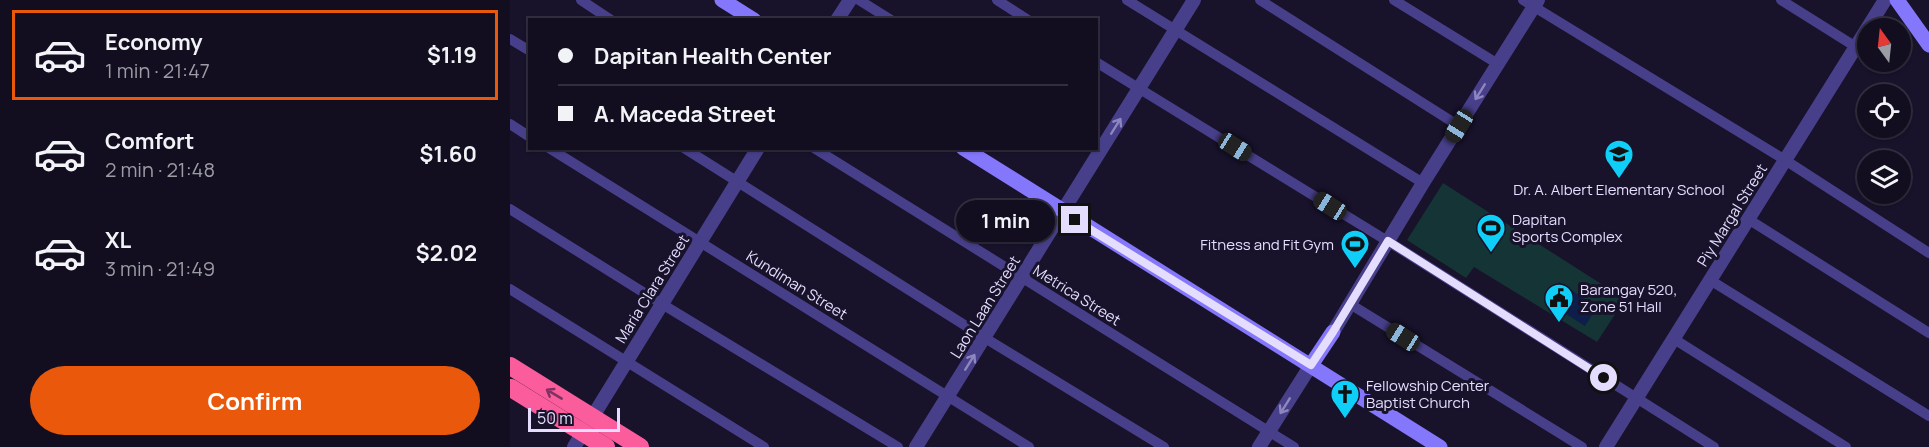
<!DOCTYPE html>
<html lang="en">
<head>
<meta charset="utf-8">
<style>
	:root { --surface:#120e20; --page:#1f1c2d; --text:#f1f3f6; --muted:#9c9ca5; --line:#312e3e; --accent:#ea580c }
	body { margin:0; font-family:Manrope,sans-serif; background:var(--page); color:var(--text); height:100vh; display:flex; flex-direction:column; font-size:22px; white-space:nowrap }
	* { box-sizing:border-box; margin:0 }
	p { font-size:20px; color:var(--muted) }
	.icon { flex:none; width:33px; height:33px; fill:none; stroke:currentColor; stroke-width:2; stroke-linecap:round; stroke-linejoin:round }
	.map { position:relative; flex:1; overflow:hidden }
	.sheet { display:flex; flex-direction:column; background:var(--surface); width:510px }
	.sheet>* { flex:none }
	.banner { position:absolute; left:18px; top:18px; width:570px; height:132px; border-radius:0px; box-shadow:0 2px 4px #0004,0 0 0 2px var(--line); display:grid; align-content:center; height:132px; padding:0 30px; background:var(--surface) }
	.needle { width:39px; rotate:345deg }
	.buttons { position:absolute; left:1347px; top:18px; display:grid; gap:12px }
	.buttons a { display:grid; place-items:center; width:54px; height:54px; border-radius:50%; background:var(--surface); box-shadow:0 2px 4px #0004,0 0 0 2px var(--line); font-size:30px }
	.scale { position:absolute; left:18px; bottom:15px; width:92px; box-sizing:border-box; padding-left:6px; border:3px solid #e4ddfe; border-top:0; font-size:16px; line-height:21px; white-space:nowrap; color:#e4ddfe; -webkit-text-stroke:4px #18122b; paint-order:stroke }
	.end { position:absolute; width:27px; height:27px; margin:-14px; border:8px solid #e4ddfe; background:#111; box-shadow:0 0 0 3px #111 }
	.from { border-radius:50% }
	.bubble { position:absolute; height:42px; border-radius:21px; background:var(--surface); box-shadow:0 2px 4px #0004,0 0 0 2px var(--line); font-size:20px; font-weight:700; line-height:42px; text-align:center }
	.car { position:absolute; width:18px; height:36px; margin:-18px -9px; border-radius:8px; box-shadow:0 0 4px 2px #0007; background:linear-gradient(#222 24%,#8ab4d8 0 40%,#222 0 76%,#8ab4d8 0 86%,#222 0) }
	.banner b { display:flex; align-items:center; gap:21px; height:57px; font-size:22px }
	.banner b+b { border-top:2px solid var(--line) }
	.banner i { width:15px; height:15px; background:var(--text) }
	ul { padding:10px 0 0; list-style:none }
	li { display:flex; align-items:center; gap:18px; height:90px; margin:0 12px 9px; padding:0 18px; border:3px solid transparent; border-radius:0px }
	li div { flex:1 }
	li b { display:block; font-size:22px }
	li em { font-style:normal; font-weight:700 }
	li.active { border-color:var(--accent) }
	li>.icon { width:54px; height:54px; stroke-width:1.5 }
	.action { display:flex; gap:12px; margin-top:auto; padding:12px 30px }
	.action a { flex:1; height:69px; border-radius:36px; background:var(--accent); color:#fff; font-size:24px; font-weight:700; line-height:69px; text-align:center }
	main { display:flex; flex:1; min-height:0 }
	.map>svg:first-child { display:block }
	.green { fill:#153435 }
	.water { fill:#0d1e4a }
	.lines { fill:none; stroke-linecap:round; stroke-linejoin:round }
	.minor { stroke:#473f89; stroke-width:10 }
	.tertiary { stroke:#473f89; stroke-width:14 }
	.secondary { stroke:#8577fb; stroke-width:15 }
	.motorway-bridge { stroke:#fb5c9c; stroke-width:18 }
	.oneway { stroke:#8e86be }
	.oneway2 { stroke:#7e335e }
	.route { stroke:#e4ddfe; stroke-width:8 }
	.labels { text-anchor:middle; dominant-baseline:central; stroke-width:6; stroke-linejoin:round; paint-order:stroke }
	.poi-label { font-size:15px; fill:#e4ddfe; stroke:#18122b; text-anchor:start }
	.street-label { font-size:15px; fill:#e4ddfe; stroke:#18122b }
</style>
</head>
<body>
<main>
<section class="sheet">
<ul>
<li class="active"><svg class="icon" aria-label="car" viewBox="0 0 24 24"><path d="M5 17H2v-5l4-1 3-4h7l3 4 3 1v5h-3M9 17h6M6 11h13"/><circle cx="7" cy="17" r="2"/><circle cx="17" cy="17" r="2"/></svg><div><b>Economy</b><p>1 min · 21:47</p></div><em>$1.19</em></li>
<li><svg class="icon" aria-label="car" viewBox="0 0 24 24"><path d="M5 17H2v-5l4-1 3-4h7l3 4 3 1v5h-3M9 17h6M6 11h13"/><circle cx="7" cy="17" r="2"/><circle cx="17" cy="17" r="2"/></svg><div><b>Comfort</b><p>2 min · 21:48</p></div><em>$1.60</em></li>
<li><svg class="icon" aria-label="car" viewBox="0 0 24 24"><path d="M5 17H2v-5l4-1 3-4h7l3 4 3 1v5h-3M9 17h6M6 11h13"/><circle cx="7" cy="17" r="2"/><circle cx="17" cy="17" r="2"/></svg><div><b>XL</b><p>3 min · 21:49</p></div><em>$2.02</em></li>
</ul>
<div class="action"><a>Confirm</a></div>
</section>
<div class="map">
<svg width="1419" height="447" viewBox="0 0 1419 447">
	<rect width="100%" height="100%" fill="#18122b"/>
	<path class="green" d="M933,183L1115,299L1087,342L964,267L956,278L897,240Z"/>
	<path class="water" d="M1049,282L1087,307L1075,326L1036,301Z"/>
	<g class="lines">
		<g class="minor">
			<path d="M71,0L101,20"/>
			<path d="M349,0L381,20"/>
			<path d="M487,0L518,20"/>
			<path d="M617,0L913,183"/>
			<path d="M750,0L949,126"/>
			<path d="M884,0L988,64"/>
			<path d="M1013,0L1275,160L1419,253"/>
			<path d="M1271,0L1346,47"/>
			<path d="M0,39L20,51"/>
			<path d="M586,62L892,250L1204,447"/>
			<path d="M0,124L20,137"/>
			<path d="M39,148L519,447"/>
			<path d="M174,148L475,338L654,447"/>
			<path d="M304,148L784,447"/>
			<path d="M0,209L152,304L388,447"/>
			<path d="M1238,219L1419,333"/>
			<path d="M1200,280L1419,416"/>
			<path d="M0,289L254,447"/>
			<path d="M840,304L1072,447"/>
			<path d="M1164,339L1336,447"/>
		</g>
		<g class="tertiary">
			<path d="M327,20L340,0"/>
			<path d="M823,332L913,183L1028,0"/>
			<path d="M64,447L248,148"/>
			<path d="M406,447L684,0"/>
			<path d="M749,447L801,365"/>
			<path d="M1096,447L1375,0"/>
		</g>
		<g class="secondary">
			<path d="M212,0L244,20"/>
			<path d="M1387,0L1419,45"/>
			<path d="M453,148L930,447"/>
			<path d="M801,365L823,332"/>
		</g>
		<g class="motorway-bridge">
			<path d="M0,366L130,447"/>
			<path d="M1,388L96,447"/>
		</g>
	</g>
	<defs><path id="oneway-shaft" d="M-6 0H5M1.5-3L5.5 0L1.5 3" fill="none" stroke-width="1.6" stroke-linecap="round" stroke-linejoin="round" transform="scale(1.5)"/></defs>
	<g class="oneway">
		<use href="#oneway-shaft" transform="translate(970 92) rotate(122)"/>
		<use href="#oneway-shaft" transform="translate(606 126) rotate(-58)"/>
		<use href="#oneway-shaft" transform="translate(460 362) rotate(-58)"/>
		<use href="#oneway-shaft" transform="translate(775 406) rotate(122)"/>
	</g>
	<use class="oneway2" href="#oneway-shaft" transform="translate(44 394) rotate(-149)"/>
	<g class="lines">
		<path class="route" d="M565,220L801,365L823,332L878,241L1094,378"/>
	</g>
	<defs>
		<g id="school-pin" transform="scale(1.5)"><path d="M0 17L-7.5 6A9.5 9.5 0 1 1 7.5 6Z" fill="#0fcff9" stroke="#18122b"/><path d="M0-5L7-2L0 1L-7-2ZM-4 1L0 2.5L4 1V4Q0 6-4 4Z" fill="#111"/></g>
		<g id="stadium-pin" transform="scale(1.5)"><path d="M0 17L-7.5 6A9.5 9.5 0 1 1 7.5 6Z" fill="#0fcff9" stroke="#18122b"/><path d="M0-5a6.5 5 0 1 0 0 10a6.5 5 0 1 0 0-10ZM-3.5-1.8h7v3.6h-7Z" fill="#111"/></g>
		<g id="civic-pin" transform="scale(1.5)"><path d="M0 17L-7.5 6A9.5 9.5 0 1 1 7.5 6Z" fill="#0fcff9" stroke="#18122b"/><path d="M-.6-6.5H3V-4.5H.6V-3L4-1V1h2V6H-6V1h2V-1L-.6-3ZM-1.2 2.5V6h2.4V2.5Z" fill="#111"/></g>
		<g id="church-pin" transform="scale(1.5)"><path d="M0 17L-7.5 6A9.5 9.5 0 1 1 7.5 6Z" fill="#0fcff9" stroke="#18122b"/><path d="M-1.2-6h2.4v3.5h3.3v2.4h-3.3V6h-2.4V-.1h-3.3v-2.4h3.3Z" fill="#111"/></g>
	</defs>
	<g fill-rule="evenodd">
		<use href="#school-pin" x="1109" y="154"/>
		<use href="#stadium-pin" x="981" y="228"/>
		<use href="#stadium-pin" x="845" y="244"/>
		<use href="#civic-pin" x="1049" y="298"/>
		<use href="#church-pin" x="835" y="394"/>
	</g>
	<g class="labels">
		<g class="poi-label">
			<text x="1109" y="189" text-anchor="middle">Dr. A. Albert Elementary School</text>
			<text x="1002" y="219">Dapitan<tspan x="1002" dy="17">Sports Complex</tspan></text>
			<text x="824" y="244" text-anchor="end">Fitness and Fit Gym</text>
			<text x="1070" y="289">Barangay 520,<tspan x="1070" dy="17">Zone 51 Hall</tspan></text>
			<text x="856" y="385">Fellowship Center<tspan x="856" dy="17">Baptist Church</tspan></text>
		</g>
		<g class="street-label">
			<text transform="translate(1222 215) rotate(-58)">Piy Margal Street</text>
			<text transform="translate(287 285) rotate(32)">Kundiman Street</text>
			<text transform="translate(142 289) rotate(-58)">Maria Clara Street</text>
			<text transform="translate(567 295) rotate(32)">Metrica Street</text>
			<text transform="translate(475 307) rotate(-58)">Laon Laan Street</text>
		</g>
	</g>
</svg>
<div class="buttons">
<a><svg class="needle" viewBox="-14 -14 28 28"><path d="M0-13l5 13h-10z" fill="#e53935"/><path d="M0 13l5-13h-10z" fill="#9c9ca5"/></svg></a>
<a><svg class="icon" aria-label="locate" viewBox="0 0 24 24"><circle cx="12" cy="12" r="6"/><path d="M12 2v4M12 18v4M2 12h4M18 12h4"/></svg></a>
<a><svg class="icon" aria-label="layers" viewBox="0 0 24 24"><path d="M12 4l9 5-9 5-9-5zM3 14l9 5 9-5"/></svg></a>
</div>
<div class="scale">50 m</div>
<i class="end from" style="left:1094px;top:378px"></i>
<i class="end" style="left:565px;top:220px"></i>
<div class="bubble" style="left:446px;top:200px;width:99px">1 min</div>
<i class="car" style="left:949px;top:126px;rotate:212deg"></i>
<i class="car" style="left:725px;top:147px;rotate:122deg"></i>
<i class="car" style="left:820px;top:206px;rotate:302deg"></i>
<i class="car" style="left:893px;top:337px;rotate:302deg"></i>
<div class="banner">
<b><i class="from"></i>Dapitan Health Center</b>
<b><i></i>A. Maceda Street</b>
</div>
</div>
</main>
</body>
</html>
